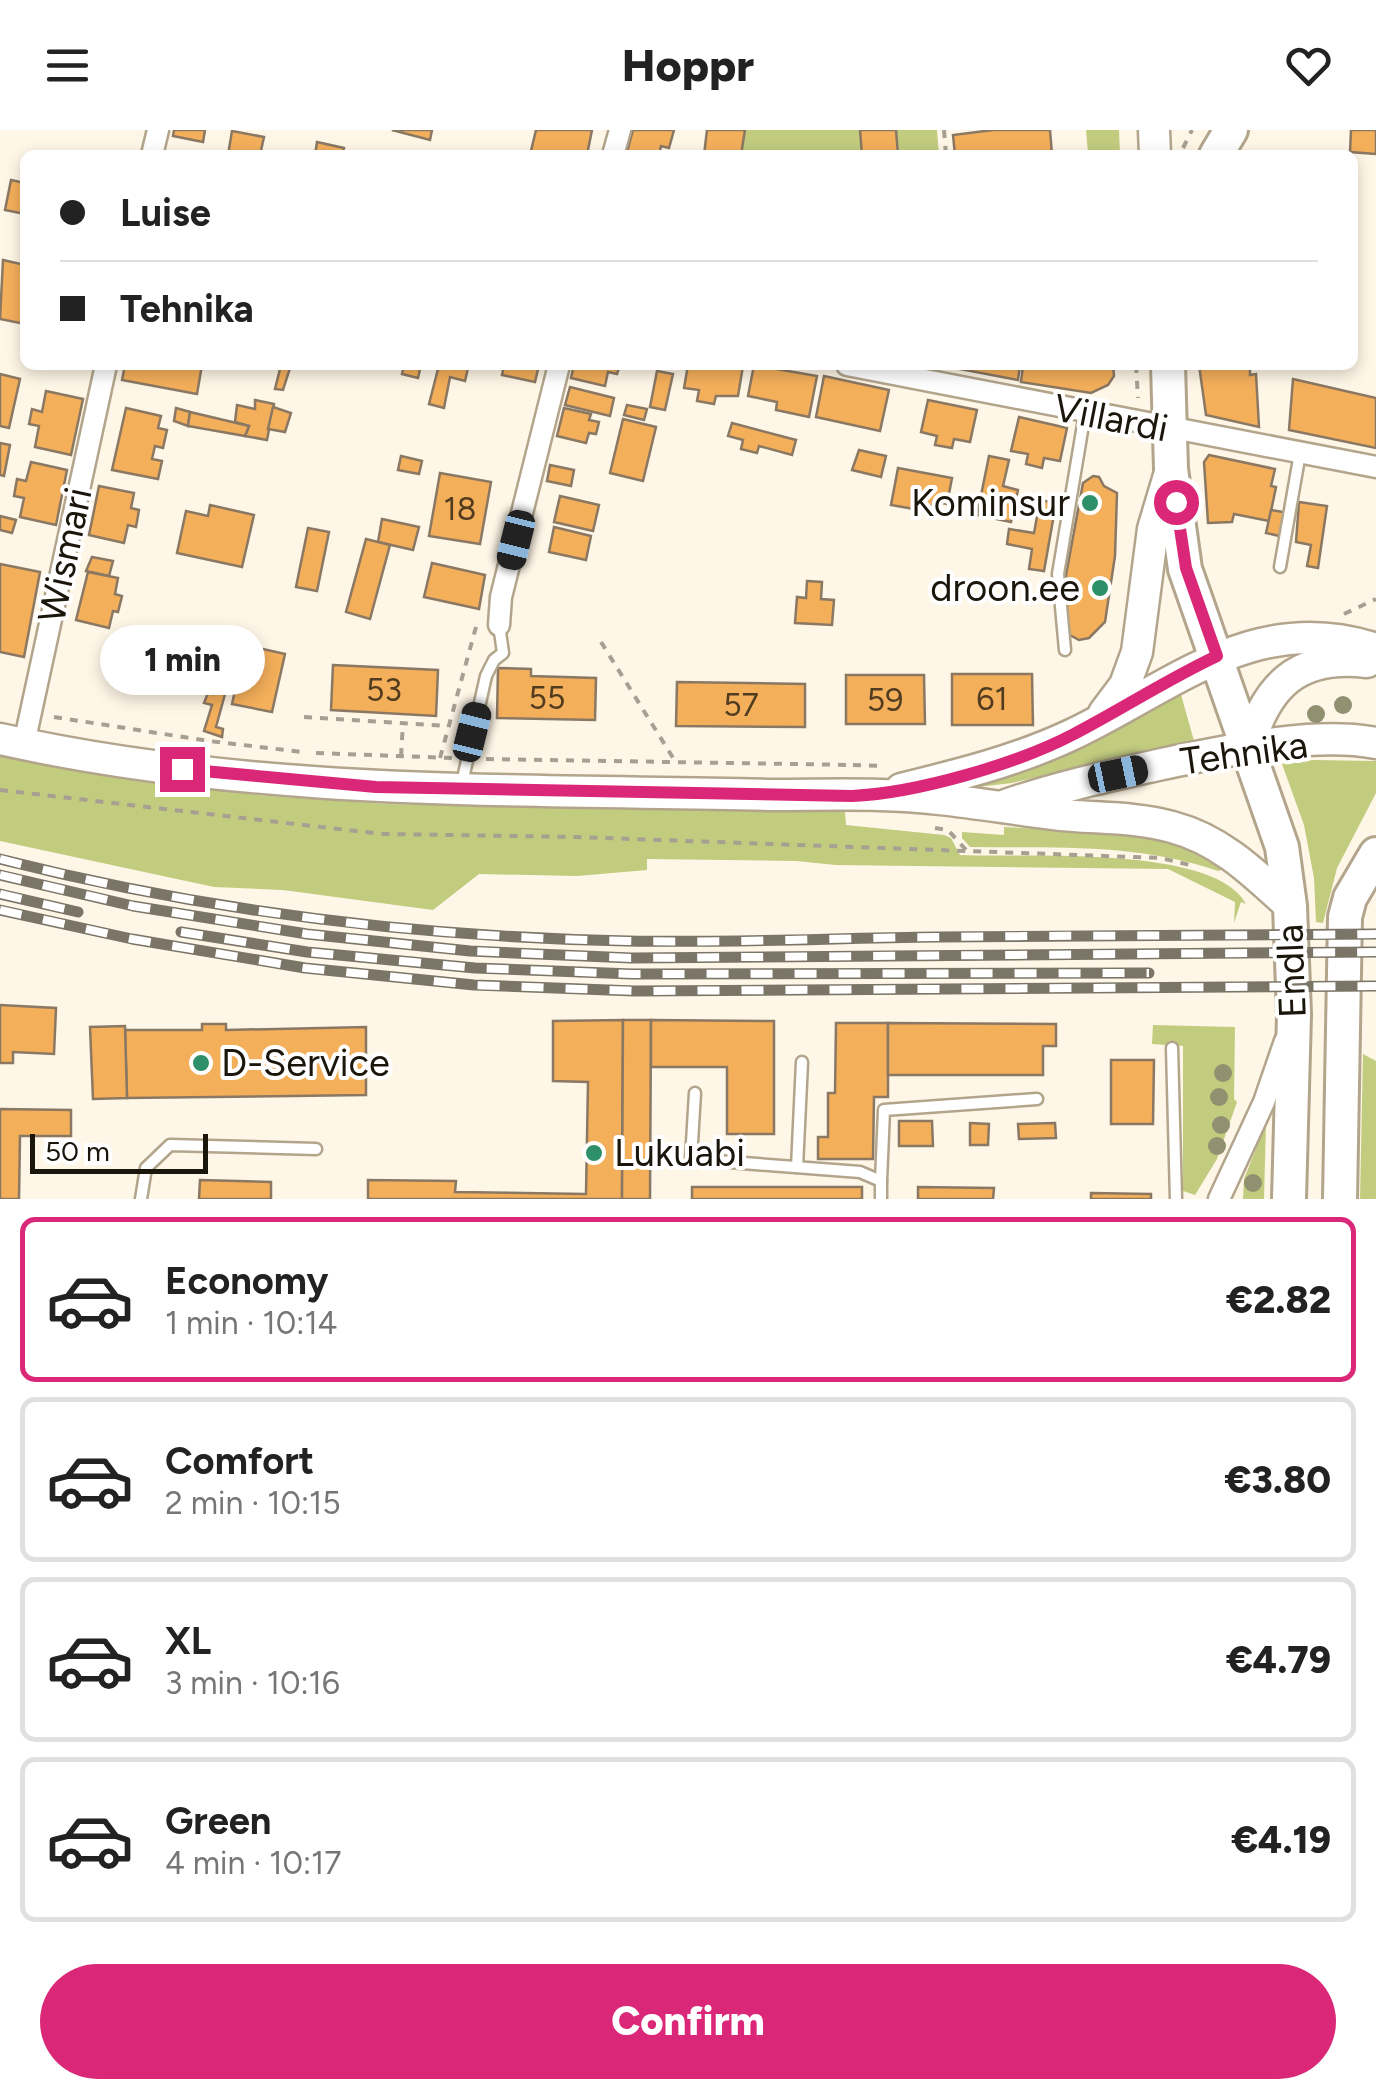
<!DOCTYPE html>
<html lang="en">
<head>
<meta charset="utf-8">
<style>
	:root { --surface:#fff; --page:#f6f6f6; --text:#222; --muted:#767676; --line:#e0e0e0; --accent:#db2777 }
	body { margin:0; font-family:Figtree,sans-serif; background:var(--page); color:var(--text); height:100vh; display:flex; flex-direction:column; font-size:38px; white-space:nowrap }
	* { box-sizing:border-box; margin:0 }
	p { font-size:32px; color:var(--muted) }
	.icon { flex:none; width:55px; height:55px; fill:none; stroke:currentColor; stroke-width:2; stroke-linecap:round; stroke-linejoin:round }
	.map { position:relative; height:1069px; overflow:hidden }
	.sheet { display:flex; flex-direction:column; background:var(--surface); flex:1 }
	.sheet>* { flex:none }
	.guide { position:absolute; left:20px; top:20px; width:1338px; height:220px; border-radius:15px; box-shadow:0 5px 15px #0003; display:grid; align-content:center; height:220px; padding:0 40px; background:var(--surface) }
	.scale { position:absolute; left:30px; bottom:25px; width:178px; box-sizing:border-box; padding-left:10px; border:5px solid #1b160c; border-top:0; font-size:28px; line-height:35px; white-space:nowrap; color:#1b160c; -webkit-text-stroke:8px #fff; paint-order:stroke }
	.end { position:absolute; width:45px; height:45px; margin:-22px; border:12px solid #db2777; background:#fff; box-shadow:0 0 0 5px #fff }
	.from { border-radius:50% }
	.bubble { position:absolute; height:70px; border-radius:35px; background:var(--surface); box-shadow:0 5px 15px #0003; font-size:32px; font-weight:800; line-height:70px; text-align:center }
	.car { position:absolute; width:30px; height:60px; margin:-30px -15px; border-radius:12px; box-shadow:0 0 8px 2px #0007; background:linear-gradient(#222 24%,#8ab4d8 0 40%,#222 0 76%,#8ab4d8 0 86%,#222 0) }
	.guide b { display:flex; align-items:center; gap:35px; height:95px; font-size:38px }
	.guide b+b { border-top:2px solid var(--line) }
	.guide i { width:25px; height:25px; background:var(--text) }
	ul { padding:18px 0 0; list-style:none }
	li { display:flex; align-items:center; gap:30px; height:165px; margin:0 20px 15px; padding:0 20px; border:5px solid var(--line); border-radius:15px }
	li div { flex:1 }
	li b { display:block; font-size:38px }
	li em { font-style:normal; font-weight:800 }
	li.selected { border-color:var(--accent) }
	li>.icon { width:90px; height:90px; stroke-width:1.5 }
	.action { display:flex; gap:20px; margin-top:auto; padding:20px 40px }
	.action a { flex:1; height:115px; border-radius:60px; background:var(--accent); color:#fff; font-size:40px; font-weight:800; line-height:115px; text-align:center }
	header { display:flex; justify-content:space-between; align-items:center; height:130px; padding:0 40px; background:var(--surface); font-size:45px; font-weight:800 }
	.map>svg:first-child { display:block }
	.green { fill:#c1cc7f }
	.building { fill:#f4af5b; stroke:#8b7863; stroke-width:2.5 }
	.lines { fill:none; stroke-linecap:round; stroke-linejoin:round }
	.service-casing { stroke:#b2a58c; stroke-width:15 }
	.minor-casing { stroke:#b2a58c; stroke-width:25 }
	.secondary-casing { stroke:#b2a58c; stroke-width:35 }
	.primary-casing { stroke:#b2a58c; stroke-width:38 }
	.path { stroke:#a69f92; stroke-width:4; stroke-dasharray:8 8; stroke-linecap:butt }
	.service { stroke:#fff; stroke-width:10 }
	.minor { stroke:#fff; stroke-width:20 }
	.secondary { stroke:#fff; stroke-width:30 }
	.primary { stroke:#fff; stroke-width:32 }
	.rail-casing { stroke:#7b7568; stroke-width:11 }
	.rail { stroke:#fff; stroke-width:8; stroke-dasharray:22; stroke-linecap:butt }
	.tree { fill:#919070 }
	.route { stroke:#db2777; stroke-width:12 }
	.poi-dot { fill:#2e906a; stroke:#fff; stroke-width:4 }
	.labels { text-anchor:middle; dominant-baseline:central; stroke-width:8; stroke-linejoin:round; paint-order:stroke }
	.number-label { font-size:32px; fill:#513c20 }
	.street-label { font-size:38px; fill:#1b160c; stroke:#fff }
	.poi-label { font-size:38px; fill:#1b160c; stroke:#fff; text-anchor:end }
</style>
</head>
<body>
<header><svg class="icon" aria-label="menu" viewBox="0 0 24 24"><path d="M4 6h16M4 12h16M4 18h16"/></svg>Hoppr<svg class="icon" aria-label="heart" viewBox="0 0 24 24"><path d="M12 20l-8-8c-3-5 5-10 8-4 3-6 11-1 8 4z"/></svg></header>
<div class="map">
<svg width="1376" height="1069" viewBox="0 0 1376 1069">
	<rect width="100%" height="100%" fill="#fef6e6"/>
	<g class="green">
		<path d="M745,0H937L939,25H741Z"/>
		<path d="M1086,0H1119L1120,25L1088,23Z"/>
		<path d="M1180,561L1194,611L1012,653L961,659Z"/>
		<path d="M0,626L256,665L386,674L845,682L846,695L944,705L951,708L960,725C1023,728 1215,714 1246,774L1241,772L1234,793L1235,772L1168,739L836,735L796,731L647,729V740L577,746L479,744L433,780L283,760L214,757L0,711Z"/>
		<path d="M1313,630L1376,631V663L1337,738L1323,793L1316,792L1314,748L1304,695L1282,634Z"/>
		<path d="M1004,697L1157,705L1205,726L1224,739L1218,741C1139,713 1053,718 970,717L962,708V702L1004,705Z"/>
		<path d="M1153,895L1235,897L1234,969L1237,972L1217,1029L1195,1065L1183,1061V916L1152,914Z"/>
		<path d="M1363,924L1376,931V1069H1360Z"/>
		<path d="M1266,993L1264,1069H1243L1244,1049Z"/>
	</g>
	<g class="building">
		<path d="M174,0H205L203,12L173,6Z"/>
		<path d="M392,0H432L430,10Z"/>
		<path d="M536,0H592L587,25H530Z"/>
		<path d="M633,0H674L669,18L661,16L659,25L627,22Z"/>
		<path d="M707,0H745L741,25H704Z"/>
		<path d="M860,0H896L898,25H862Z"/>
		<path d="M993,0H1050L1052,25H955L953,5Z"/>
		<path d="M1351,0H1376V24L1350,22Z"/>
		<path d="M232,1L264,7L260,25H228Z"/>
		<path d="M317,12L344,18L342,25H315Z"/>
		<path d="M11,50L25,53V84L5,80Z"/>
		<path d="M3,130L25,135V194L0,189Z"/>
		<path d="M125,235H202L197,264L122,250Z"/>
		<path d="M281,235H291L283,260L275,259Z"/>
		<path d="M404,235H421L418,248L402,244Z"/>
		<path d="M439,235L468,238L465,251L450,247L444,278L429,274Z"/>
		<path d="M504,235H539L535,252L502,245Z"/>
		<path d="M574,235H620L617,244L608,242L605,256L571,248Z"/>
		<path d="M688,235L743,236L738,266H716L714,274L697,271L699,260L684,258Z"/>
		<path d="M754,235L817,246L809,287L776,280L777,272L748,266Z"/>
		<path d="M961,235H1020L1018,250L960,239Z"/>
		<path d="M1023,235H1113L1114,246L1108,255L1091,263L1021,252Z"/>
		<path d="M1199,235H1250V245L1256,244L1259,297L1206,285Z"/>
		<path d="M657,241L673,244L665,280L650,277Z"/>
		<path d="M0,244L20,249L9,298L0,296Z"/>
		<path d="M824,246L889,260L880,301L816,287Z"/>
		<path d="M1293,249L1376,268V318L1289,300Z"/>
		<path d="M570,257L614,268L610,286L565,275Z"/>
		<path d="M46,261L83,269L71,325L35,317L39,296L29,294L32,279L42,282Z"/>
		<path d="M255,270L274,274L267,310L245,306L249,296L235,292L237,275L255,279Z"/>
		<path d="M928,270L977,280L970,312L954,309L952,318L935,315L937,306L921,302Z"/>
		<path d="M627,275L647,279L644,290L624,285Z"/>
		<path d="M273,277L291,283L285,302L268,299Z"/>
		<path d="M126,278L161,286L158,298L167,300L163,318L155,316L152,329L162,331L158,349L112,340Z"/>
		<path d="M176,278L190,282L188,296L174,291Z"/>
		<path d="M564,278L591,284L589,290L599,292L596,304L589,303L586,313L557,306Z"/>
		<path d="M190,282L249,296L245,306L188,296Z"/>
		<path d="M1019,287L1067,298L1060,331L1044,328L1042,338L1026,334L1028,324L1011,321Z"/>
		<path d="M623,289L656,297L643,351L610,343Z"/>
		<path d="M732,293L796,310L792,325L759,316L757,323L741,319L743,310L728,306Z"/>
		<path d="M0,313L10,315L4,346L0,345Z"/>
		<path d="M859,320L886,326L881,347L852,340Z"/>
		<path d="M1209,325L1275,339L1271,356L1276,357L1269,391L1234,384L1232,392L1208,393L1204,332Z"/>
		<path d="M401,326L422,331L419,344L398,340Z"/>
		<path d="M989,326L1009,330L1003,356L1018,360L1011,392L977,385Z"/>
		<path d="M31,332L67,340L56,395L20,387L24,368L14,366L17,349L26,351Z"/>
		<path d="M550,335L574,340L571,356L547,351Z"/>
		<path d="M898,338L952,348L947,374L933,371L931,382L891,375Z"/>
		<path d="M440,343L491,352L480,414L429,406Z"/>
		<path d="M1093,346L1099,347L1104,356L1117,363L1115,426L1105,492L1089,508L1079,510L1068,504L1066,445L1083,353Z"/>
		<path d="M99,356L134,363L131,378L139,380L136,397L128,395L124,413L89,405Z"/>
		<path d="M560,366L599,375L593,401L554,392Z"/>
		<path d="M1040,370L1056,373L1044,441L1029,439L1032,419L1007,414L1009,399L1034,403Z"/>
		<path d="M1299,372L1327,376L1318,438L1307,436L1311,415L1296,412Z"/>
		<path d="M210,375L254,385L242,437L177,423L186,381L208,386Z"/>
		<path d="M1271,380L1289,383L1284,407L1266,403Z"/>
		<path d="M0,386L16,390L12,403L0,400Z"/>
		<path d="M382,389L419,397L413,420L378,412Z"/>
		<path d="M554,397L591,406L586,430L549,422Z"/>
		<path d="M308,398L329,402L317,461L296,457Z"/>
		<path d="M366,409L390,415L370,489L346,482Z"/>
		<path d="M92,427L113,431L109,446L86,441Z"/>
		<path d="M432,433L485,445L479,479L424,467Z"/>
		<path d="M0,434L40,442L24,527L0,522Z"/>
		<path d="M88,442L118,448L115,464L122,466L118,482L113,481L109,498L76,490Z"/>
		<path d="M807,451L822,452L821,469L834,470L832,495L795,493L797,467L806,468Z"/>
		<path d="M245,515L285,524L272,582L232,574Z"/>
		<path d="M222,532L233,535L216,597L223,599L222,607L204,601L212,575L204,573L208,563L214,564Z"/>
		<path d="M333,535L438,540L436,586L331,580Z"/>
		<path d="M498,538L531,539V546L596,548L595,590L497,588Z"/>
		<path d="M952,544H1032L1033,595H952Z"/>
		<path d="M846,545H924L925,594H846Z"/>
		<path d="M677,552L805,554V597L676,596Z"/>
		<path d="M0,875L56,878L54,924L13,922V933H0Z"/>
		<path d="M623,890L622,1069H368V1050L456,1051L455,1062L586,1064L588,952L553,951V891Z"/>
		<path d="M623,890H651L650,1069H622Z"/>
		<path d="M651,890L774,891V1004H727V937H651Z"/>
		<path d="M836,893H888V967H874L873,1029H818V1007H828V963H835Z"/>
		<path d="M888,893L1056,894V916H1043V945H888Z"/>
		<path d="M202,894H226V900L366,897V965L127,968L125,900H202Z"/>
		<path d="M125,896L127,968L93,969L90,897Z"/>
		<path d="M1111,930H1154L1153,994H1111Z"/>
		<path d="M0,979L71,980V1006H20L19,1069H0Z"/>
		<path d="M899,991H932L933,1016H899Z"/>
		<path d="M970,993L989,994L988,1015H970Z"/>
		<path d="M1055,993L1056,1008L1019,1009L1018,994Z"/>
		<path d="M200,1050L271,1052V1069H199Z"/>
		<rect x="692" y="1057" width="170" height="12"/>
		<path d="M918,1057L994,1058L993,1069H918Z"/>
		<path d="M1091,1063L1151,1064V1069H1091Z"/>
	</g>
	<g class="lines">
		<g class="service-casing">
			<g id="service">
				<path d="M1280,437L1300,323"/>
				<path d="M1065,520L1058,444L1085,283"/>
				<path d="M462,653L486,546L494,530L503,523L499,495"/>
				<path d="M1172,918L1176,1069"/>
				<path d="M695,963L691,1029L860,1042L881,1051V1069"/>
				<path d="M797,1037L802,932"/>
				<path d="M881,1051L884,980L1037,969"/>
				<path d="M141,1069L146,1038L170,1015L316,1019"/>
			</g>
		</g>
		<g class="minor-casing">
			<g id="minor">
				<path d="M152,25L158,0"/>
				<path d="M613,25L620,0"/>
				<path d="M847,235L1376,337"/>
				<path d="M499,495L501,467L559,235"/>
				<path d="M24,614L106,235"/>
				<path d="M1219,1069L1264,972L1285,911"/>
			</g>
		</g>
		<g class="secondary-casing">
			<g id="secondary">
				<path d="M1154,0L1155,25"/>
				<path d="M1104,583L1125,555L1137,522L1153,399L1171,339"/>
				<path d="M0,609C254,666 516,659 774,665C810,665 845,664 880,665C938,666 995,677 1053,684C1093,689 1133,686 1172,697C1221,710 1254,743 1290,776"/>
				<path d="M1248,619C1266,555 1298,524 1367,532"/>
				<path d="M901,659C958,645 1015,631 1069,606C1170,559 1255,478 1376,519"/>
				<path d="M1006,675C1057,657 1109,646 1162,634C1227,621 1310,601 1376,613"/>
			</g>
		</g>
		<g class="primary-casing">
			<g id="primary">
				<path d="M1216,25L1231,0"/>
				<path d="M1168,235L1171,339L1185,439L1282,717L1290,776L1294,885L1289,1069"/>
				<path d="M1340,1069L1345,787L1350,768L1376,724"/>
			</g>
		</g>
		<g class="path">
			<path d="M944,0L946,25"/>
			<path d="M1183,18L1192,0"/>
			<path d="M1136,235L1138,268"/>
			<path d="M1344,484L1376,469"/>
			<path d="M601,512L675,631"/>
			<path d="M54,587L209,611L302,622"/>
			<path d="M304,587L448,596"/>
			<path d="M316,623L452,628"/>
			<path d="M401,626L403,593"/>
			<path d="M440,628L476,497"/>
			<path d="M486,629L853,635"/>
			<path d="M853,635L884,636"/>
			<path d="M0,660L382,704L577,707L1161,728L1194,736"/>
			<path d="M935,698L948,700L966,720"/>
		</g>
		<use href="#service" class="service"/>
		<use href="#minor" class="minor"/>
		<use href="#secondary" class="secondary"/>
		<use href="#primary" class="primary"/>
		<g class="rail-casing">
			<g id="rail">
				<path d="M0,729C205,781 416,807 628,811C731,813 835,808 938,807C1084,805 1230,806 1376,804"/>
				<path d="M0,745L133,776L307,804L470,821L631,828L1376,822"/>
				<path d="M0,764L78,782"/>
				<path d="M0,780L132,809L305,838L474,855L635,861L1376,856"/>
				<path d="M181,802L307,822L475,838L632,844L1149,843"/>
			</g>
		</g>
		<use href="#rail" class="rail"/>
	</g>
	<g class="tree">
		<circle cx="1343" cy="575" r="9"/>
		<circle cx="1316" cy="584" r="9"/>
		<circle cx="1223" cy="943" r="9"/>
		<circle cx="1219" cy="967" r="9"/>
		<circle cx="1221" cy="995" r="9"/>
		<circle cx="1217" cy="1016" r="9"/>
		<circle cx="1253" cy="1053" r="9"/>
	</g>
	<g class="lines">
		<path class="route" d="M182,639L376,657L852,666C917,663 1017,634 1074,604C1122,579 1168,549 1217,526L1186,438L1176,372"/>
	</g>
	<g class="poi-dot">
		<circle cx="1090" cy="373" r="10"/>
		<circle cx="1100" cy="458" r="10"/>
		<circle cx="201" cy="933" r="10"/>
		<circle cx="594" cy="1023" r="10"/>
	</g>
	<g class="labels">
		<g class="number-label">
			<text x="460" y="379">18</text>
			<text x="384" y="560">53</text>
			<text x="547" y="568">55</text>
			<text x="992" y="569">61</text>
			<text x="885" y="570">59</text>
			<text x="741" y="575">57</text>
		</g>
		<g class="street-label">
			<text transform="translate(1111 288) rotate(11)">Villardi</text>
			<text transform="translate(65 425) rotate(-78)">Wismari</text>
			<text transform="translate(1244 623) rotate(-8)">Tehnika</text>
			<text transform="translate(1291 841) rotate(-92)">Endla</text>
		</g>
		<g class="poi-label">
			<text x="1070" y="373">Kominsur</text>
			<text x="1080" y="458">droon.ee</text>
			<text x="221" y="933" text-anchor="start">D-Service</text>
			<text x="614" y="1023" text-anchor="start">Lukuabi</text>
		</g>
	</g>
</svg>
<div class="scale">50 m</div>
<i class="end from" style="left:1176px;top:372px"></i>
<i class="end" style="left:182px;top:639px"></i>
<div class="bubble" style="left:100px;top:495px;width:165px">1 min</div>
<i class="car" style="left:516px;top:410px;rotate:194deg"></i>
<i class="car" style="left:472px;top:602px;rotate:14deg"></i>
<i class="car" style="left:1118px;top:644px;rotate:78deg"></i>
<div class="guide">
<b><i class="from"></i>Luise</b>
<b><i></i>Tehnika</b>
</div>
</div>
<section class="sheet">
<ul>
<li class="selected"><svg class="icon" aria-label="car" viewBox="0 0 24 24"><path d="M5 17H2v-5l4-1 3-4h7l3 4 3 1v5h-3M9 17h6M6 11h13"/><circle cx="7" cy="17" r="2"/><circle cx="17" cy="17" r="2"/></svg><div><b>Economy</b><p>1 min · 10:14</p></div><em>€2.82</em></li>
<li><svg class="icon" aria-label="car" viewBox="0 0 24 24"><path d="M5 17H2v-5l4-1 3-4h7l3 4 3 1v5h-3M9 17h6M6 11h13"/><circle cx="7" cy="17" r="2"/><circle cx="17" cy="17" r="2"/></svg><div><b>Comfort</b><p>2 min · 10:15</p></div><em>€3.80</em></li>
<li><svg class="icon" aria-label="car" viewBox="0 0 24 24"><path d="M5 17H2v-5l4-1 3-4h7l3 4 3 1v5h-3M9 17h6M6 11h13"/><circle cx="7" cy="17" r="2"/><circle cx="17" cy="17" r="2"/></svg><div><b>XL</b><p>3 min · 10:16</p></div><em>€4.79</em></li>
<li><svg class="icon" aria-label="car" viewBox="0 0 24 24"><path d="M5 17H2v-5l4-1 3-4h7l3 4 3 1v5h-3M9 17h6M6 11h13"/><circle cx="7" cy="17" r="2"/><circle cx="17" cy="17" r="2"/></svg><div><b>Green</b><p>4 min · 10:17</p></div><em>€4.19</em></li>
</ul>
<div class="action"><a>Confirm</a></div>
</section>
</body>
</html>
